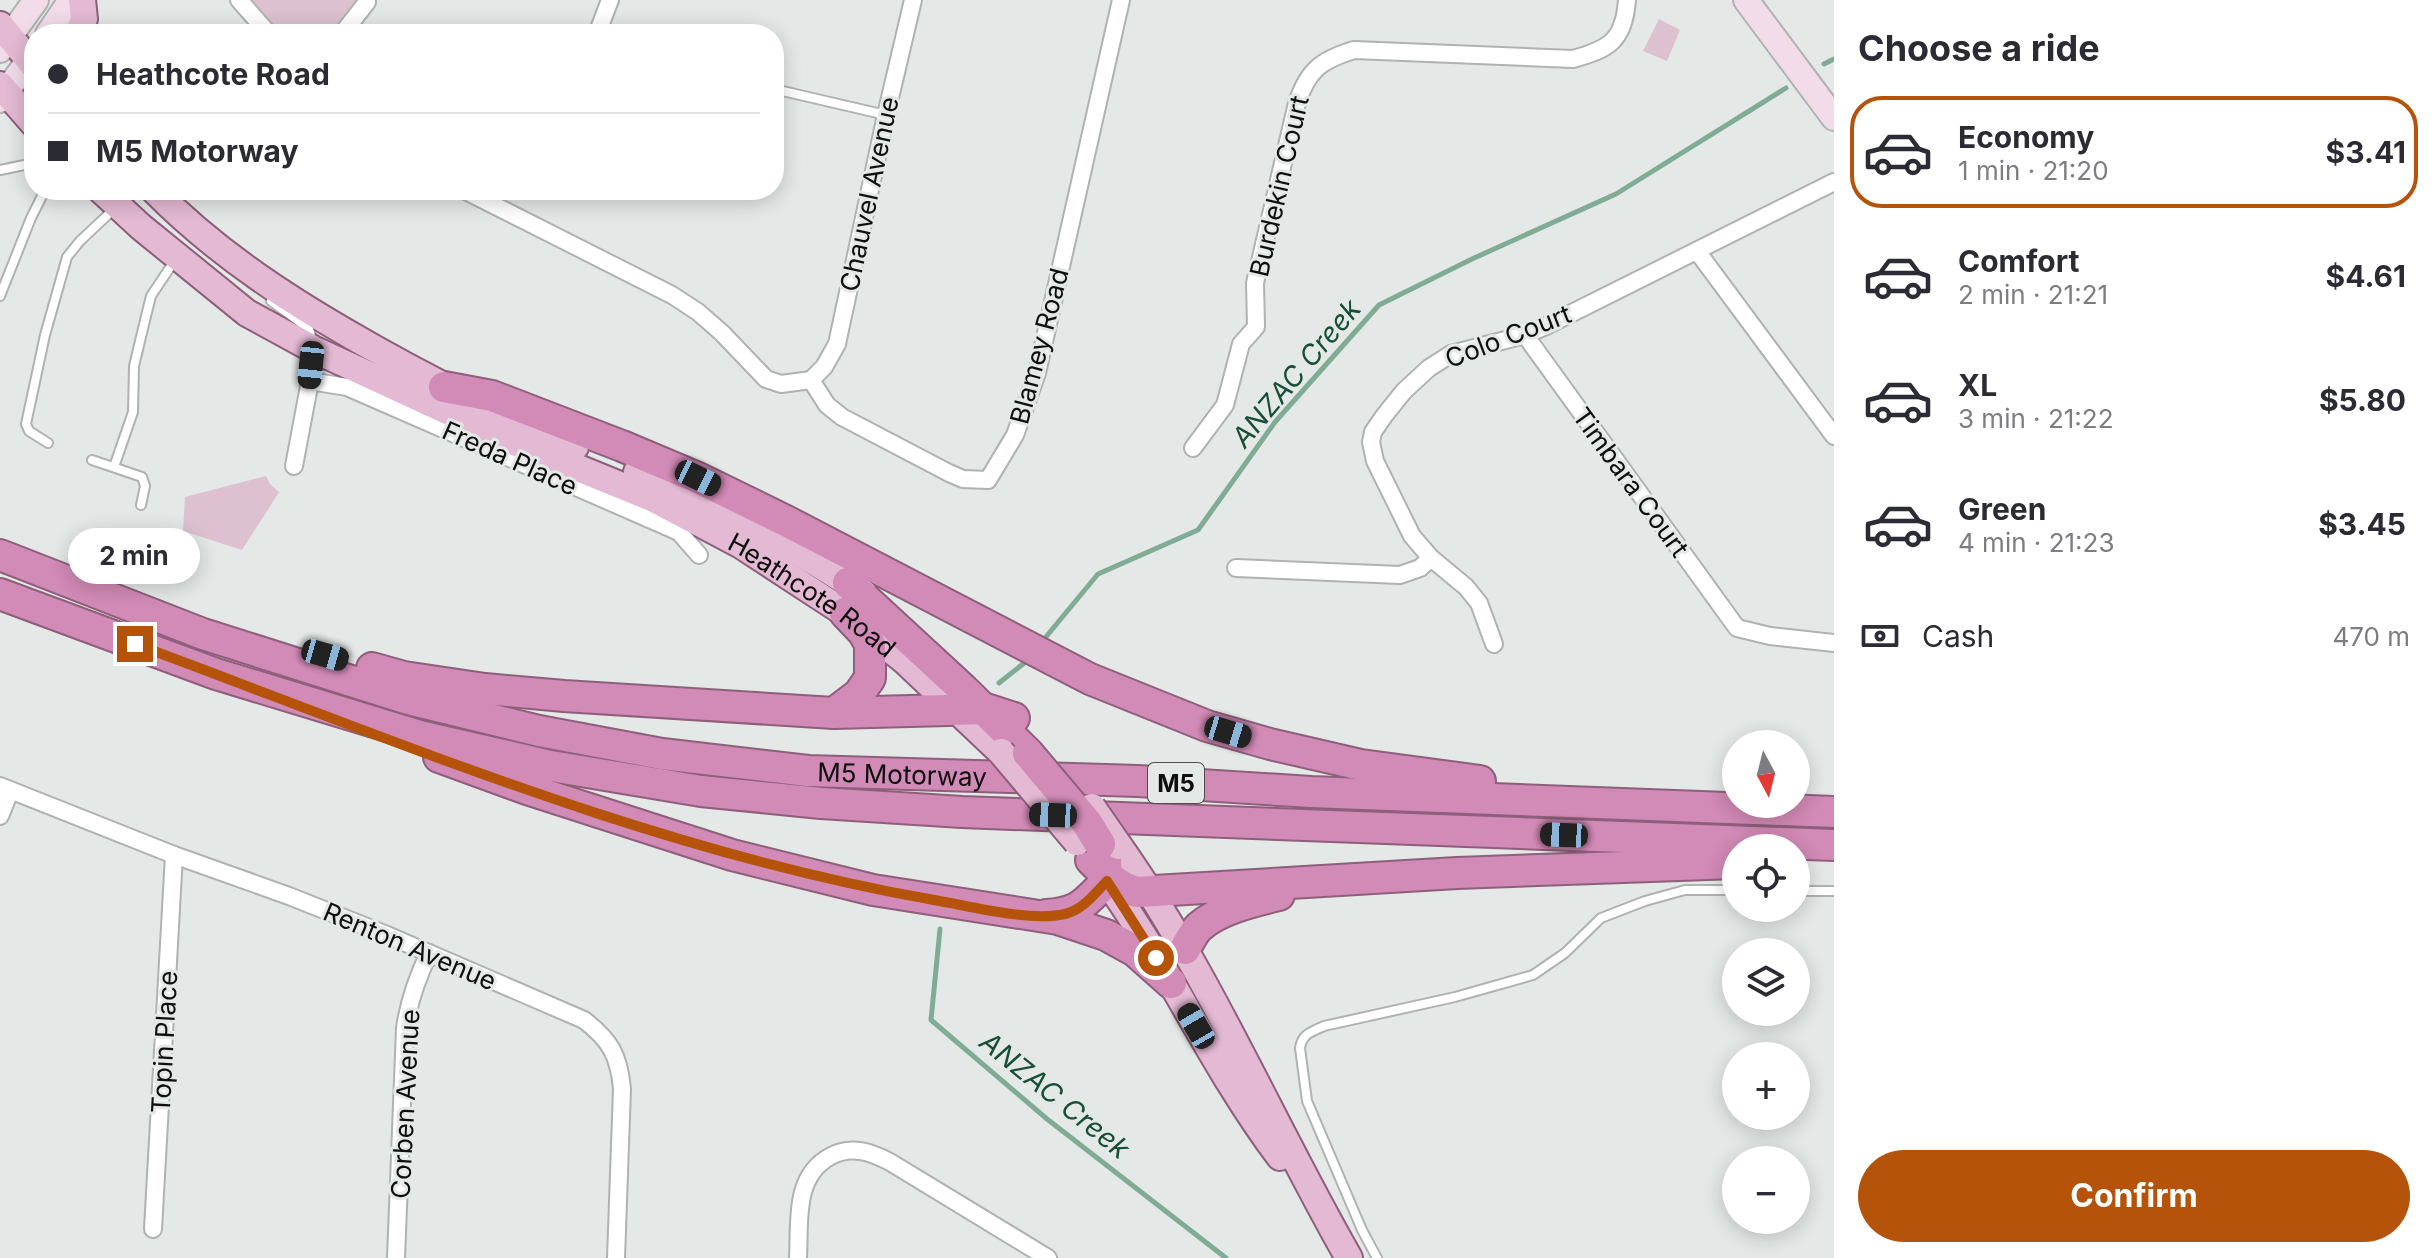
<!DOCTYPE html>
<html lang="en">
<head>
<meta charset="utf-8">
<style>
	:root { --surface:#fff; --page:#f2f2f3; --text:#2b2b33; --muted:#7c7c81; --line:#e1e1e2; --accent:#b45309 }
	body { margin:0; font-family:Inter,sans-serif; background:var(--page); color:var(--text); height:100vh; display:flex; flex-direction:column; font-size:30px; white-space:nowrap }
	* { box-sizing:border-box; margin:0 }
	p { font-size:26px; color:var(--muted) }
	.icon { flex:none; width:44px; height:44px; fill:none; stroke:currentColor; stroke-width:2; stroke-linecap:round; stroke-linejoin:round }
	.map { position:relative; flex:1; overflow:hidden }
	.panel { display:flex; flex-direction:column; background:var(--surface); width:600px }
	.panel>* { flex:none }
	.hud { position:absolute; left:24px; top:24px; width:760px; height:176px; border-radius:32px; box-shadow:0 4px 20px #0003; display:grid; align-content:center; height:176px; padding:0 24px; background:var(--surface) }
	.needle { width:52px; rotate:173deg }
	.tools { position:absolute; left:1722px; top:730px; display:grid; gap:16px }
	.tools a { display:grid; place-items:center; width:88px; height:88px; border-radius:50%; background:var(--surface); box-shadow:0 4px 20px #0003; font-size:40px }
	.end { position:absolute; width:36px; height:36px; margin:-18px; border:10px solid #b45309; background:#fff; box-shadow:0 0 0 4px #fff }
	.from { border-radius:50% }
	.bubble { position:absolute; height:56px; border-radius:28px; background:var(--surface); box-shadow:0 4px 20px #0003; font-size:26px; font-weight:700; line-height:56px; text-align:center }
	.car { position:absolute; width:24px; height:48px; margin:-24px -12px; border-radius:10px; box-shadow:0 0 6px 2px #0007; background:linear-gradient(#222 24%,#8ab4d8 0 40%,#222 0 76%,#8ab4d8 0 86%,#222 0) }
	.hud b { display:flex; align-items:center; gap:28px; height:76px; font-size:30px }
	.hud b+b { border-top:2px solid var(--line) }
	.hud i { width:20px; height:20px; background:var(--text) }
	ul { padding:0; list-style:none }
	li { display:flex; align-items:center; gap:24px; height:112px; margin:0 16px 12px; padding:0 8px; border:4px solid transparent; border-radius:32px }
	li div { flex:1 }
	li b { display:block; font-size:30px }
	li em { font-style:normal; font-weight:700 }
	li.current { border-color:var(--accent) }
	li>.icon { width:72px; height:72px; stroke-width:1.5 }
	h2 { padding:0 24px; font-size:36px; line-height:96px }
	.pay { display:flex; align-items:center; gap:20px; height:88px; padding:0 24px; font-size:30px }
	.pay p { margin-inline-start:auto }
	.action { display:flex; gap:16px; margin-top:auto; padding:16px 24px }
	.action a { flex:1; height:92px; border-radius:48px; background:var(--accent); color:#fff; font-size:32px; font-weight:700; line-height:92px; text-align:center }
	main { display:flex; flex:1; min-height:0 }
	.map>svg:first-child { display:block }
	.green { fill:#ddc1d1 }
	.lines { fill:none; stroke-linecap:round; stroke-linejoin:round }
	.stream { stroke:#80ab94; stroke-width:5 }
	.lane-casing { stroke:#afb2b1; stroke-width:12 }
	.street-casing { stroke:#afb2b1; stroke-width:20 }
	.secondary-casing { stroke:#afb2b1; stroke-width:28 }
	.primary-casing { stroke:#8d5f7b; stroke-width:30 }
	.highway-casing { stroke:#8d5f7b; stroke-width:34 }
	.lane { stroke:#fff; stroke-width:8 }
	.street { stroke:#fff; stroke-width:16 }
	.secondary { stroke:#f2dce9; stroke-width:24 }
	.primary { stroke:#e4b9d3; stroke-width:26 }
	.highway { stroke:#d28ab6; stroke-width:30 }
	.primary-bridge-casing { stroke:#8d5f7b; stroke-width:30; stroke-linecap:butt }
	.highway-bridge-casing { stroke:#8d5f7b; stroke-width:34; stroke-linecap:butt }
	.primary-bridge { stroke:#e4b9d3; stroke-width:26 }
	.highway-bridge { stroke:#d28ab6; stroke-width:30 }
	.route { stroke:#b45309; stroke-width:10 }
	.labels { text-anchor:middle; dominant-baseline:central; stroke-width:6; stroke-linejoin:round; paint-order:stroke }
	.shield { fill:#e4e8e6; stroke:#4e4f4e; stroke-width:2 }
	.shield-label { font-size:24px; font-weight:bold; fill:#0d0e0d }
	.street-label { font-size:26px; fill:#0d0e0d; stroke:#e4e8e6 }
	.water-label { font-size:28px; font-style:italic; fill:#174e36; stroke:#e4e8e6 }
</style>
</head>
<body>
<main>
<div class="map">
<svg width="1834" height="1258" viewBox="0 0 1834 1258">
	<rect width="100%" height="100%" fill="#e4e8e6"/>
	<g class="green">
		<path d="M246,0H358L331,34H276Z"/>
		<path d="M1659,19L1680,30L1667,61L1643,51Z"/>
		<path d="M266,476L270,484L279,492L242,550L183,531L185,497Z"/>
	</g>
	<g class="lines">
		<g class="stream">
			<path d="M1824,64L1834,59"/>
			<path d="M1045,638L1098,574L1198,530L1275,422L1379,305L1472,259L1616,194L1786,88"/>
			<path d="M999,683L1028,660"/>
			<path d="M940,929L931,1020L1047,1119L1226,1258"/>
		</g>
		<g class="lane-casing">
			<g id="lane">
				<path d="M774,89L886,115"/>
				<path d="M0,170L34,163"/>
				<path d="M0,296L31,218L45,190"/>
				<path d="M271,301L309,329L313,343"/>
				<path d="M48,443L29,431L26,424L45,335L67,257L80,241L114,209"/>
				<path d="M92,460L142,477L145,486L141,505"/>
				<path d="M114,467L133,412L134,366L148,308L151,296L175,260"/>
				<path d="M1796,891H1834"/>
				<path d="M1377,1258L1362,1230L1307,1101L1300,1048C1302,1034 1311,1032 1324,1026L1455,997L1533,975L1565,953L1601,918L1645,901L1685,890H1736"/>
			</g>
		</g>
		<g class="street-casing">
			<g id="street">
				<path d="M239,0L269,34"/>
				<path d="M342,34L367,2"/>
				<path d="M597,34L610,0"/>
				<path d="M464,190L672,295L698,312L722,333L766,379L781,384L811,380"/>
				<path d="M1697,251L1834,436"/>
				<path d="M1525,335L1737,628L1770,636L1834,643"/>
				<path d="M811,380L827,405L842,417L949,473L963,479L988,480L1015,435L1037,373L1121,0"/>
				<path d="M811,380L824,367L837,344L886,115L913,0"/>
				<path d="M310,381L347,387L679,532L699,555"/>
				<path d="M1193,448L1225,405L1241,344L1256,327L1255,283L1297,103C1308,70 1321,60 1354,50L1573,59C1610,49 1624,40 1627,0"/>
				<path d="M294,466L310,381L313,349"/>
				<path d="M1236,568L1400,575L1420,568L1431,558"/>
				<path d="M1494,644L1479,603L1466,587L1431,558L1412,536L1375,461L1371,442L1373,432L1384,416L1404,391L1429,368L1451,354L1525,335L1546,326L1834,182"/>
				<path d="M0,786L174,855L289,896L387,935L584,1020C610,1040 619,1055 622,1089L616,1258"/>
				<path d="M0,816L10,791"/>
				<path d="M153,1229L174,855"/>
				<path d="M396,1258L405,1028C409,1000 417,978 429,953"/>
				<path d="M798,1258C800,1222 793,1176 831,1156C851,1145 871,1152 890,1162L1048,1258"/>
			</g>
		</g>
		<g class="secondary-casing">
			<g id="secondary">
				<path d="M1746,0L1834,118"/>
				<path d="M48,34L71,0"/>
				<path d="M0,50L36,0"/>
				<path d="M0,100L34,53"/>
			</g>
		</g>
		<g class="primary-casing">
			<g id="primary">
				<path d="M0,25L34,66"/>
				<path d="M78,34L84,19L82,0"/>
				<path d="M0,85L34,124"/>
				<path id="s1" d="M101,190L141,227L247,313L313,349L512,441L654,499L741,545L845,613L905,661L1001,752"/>
				<path d="M154,190C219,256 296,305 377,350C441,386 507,418 575,447"/>
				<path d="M637,472C716,507 792,544 863,593"/>
				<path d="M1119,846C1210,975 1271,1122 1349,1258"/>
				<path d="M1100,872C1167,962 1212,1067 1280,1157"/>
			</g>
		</g>
		<g class="highway-casing">
			<g id="highway">
				<path d="M444,387L492,396L622,446L698,478L786,521L1090,679L1207,726L1270,744L1361,765L1480,781"/>
				<path id="s2" d="M0,555L203,634L408,699L539,731L662,754L808,771L1138,781L1311,792L1834,812"/>
				<path d="M848,583L964,690L1028,753"/>
				<path d="M0,594L216,674L420,736L551,766L701,791L821,803L962,812L1834,845"/>
				<path d="M372,668L404,677L485,689L564,696L834,713L986,709L1014,718"/>
				<path d="M834,713L859,694L870,678V644L863,632L845,613"/>
				<path d="M439,757L527,789L732,855L873,890L1058,919L1106,935L1135,951L1171,983"/>
				<path d="M1091,860C1105,874 1117,887 1137,892L1457,873L1736,863"/>
				<path d="M1046,915C1080,913 1084,903 1107,881L1106,859"/>
				<path d="M1185,949C1189,942 1193,933 1199,927C1219,909 1254,901 1279,895"/>
			</g>
		</g>
		<use href="#lane" class="lane"/>
		<use href="#street" class="street"/>
		<use href="#secondary" class="secondary"/>
		<use href="#primary" class="primary"/>
		<use href="#highway" class="highway"/>
		<g class="primary-bridge-casing">
			<g id="primary-bridge">
				<path d="M1001,752L1077,842"/>
				<path d="M1092,807L1119,846"/>
			</g>
		</g>
		<g class="highway-bridge-casing">
			<path id="highway-bridge" d="M1028,753L1087,823L1100,844"/>
		</g>
		<use href="#primary-bridge" class="primary-bridge"/>
		<use href="#highway-bridge" class="highway-bridge"/>
	</g>
	<g class="lines">
		<path class="route" d="M135,644C397,741 657,852 934,900C970,906 1029,922 1065,914C1083,910 1095,893 1107,881L1156,958"/>
	</g>
	<g class="labels">
		<rect class="shield" x="1148" y="763" width="56" height="40" rx="6"/>
		<g class="shield-label">
			<text x="1176" y="783">M5</text>
		</g>
		<g class="street-label">
			<text transform="translate(1279 186) rotate(-77)">Burdekin Court</text>
			<text transform="translate(869 194) rotate(-78)">Chauvel Avenue</text>
			<text transform="translate(1508 336) rotate(-21)">Colo Court</text>
			<text transform="translate(1039 346) rotate(-75)">Blamey Road</text>
			<text transform="translate(510 458) rotate(24)">Freda Place</text>
			<text transform="translate(1631 482) rotate(54)">Timbara Court</text>
			<text stroke="none"><textPath href="#s1" startOffset="824">Heathcote Road</textPath></text>
			<text stroke="none"><textPath href="#s2" startOffset="934">M5 Motorway</textPath></text>
			<text transform="translate(410 946) rotate(23)">Renton Avenue</text>
			<text transform="translate(164 1042) rotate(-87)">Topin Place</text>
			<text transform="translate(405 1104) rotate(-87)">Corben Avenue</text>
		</g>
		<g class="water-label">
			<text transform="translate(1296 373) rotate(-50)">ANZAC Creek</text>
			<text transform="translate(1055 1095) rotate(39)">ANZAC Creek</text>
		</g>
	</g>
</svg>
<div class="tools">
<a><svg class="needle" viewBox="-14 -14 28 28"><path d="M0-13l5 13h-10z" fill="#e53935"/><path d="M0 13l5-13h-10z" fill="#7c7c81"/></svg></a>
<a><svg class="icon" aria-label="locate" viewBox="0 0 24 24"><circle cx="12" cy="12" r="6"/><path d="M12 2v4M12 18v4M2 12h4M18 12h4"/></svg></a>
<a><svg class="icon" aria-label="layers" viewBox="0 0 24 24"><path d="M12 4l9 5-9 5-9-5zM3 14l9 5 9-5"/></svg></a>
<a>+</a>
<a>−</a>
</div>
<i class="end from" style="left:1156px;top:958px"></i>
<i class="end" style="left:135px;top:644px"></i>
<div class="bubble" style="left:68px;top:528px;width:132px">2 min</div>
<i class="car" style="left:311px;top:365px;rotate:186deg"></i>
<i class="car" style="left:698px;top:478px;rotate:116deg"></i>
<i class="car" style="left:325px;top:655px;rotate:106deg"></i>
<i class="car" style="left:1228px;top:732px;rotate:107deg"></i>
<i class="car" style="left:1053px;top:815px;rotate:272deg"></i>
<i class="car" style="left:1564px;top:835px;rotate:272deg"></i>
<i class="car" style="left:1196px;top:1026px;rotate:330deg"></i>
<div class="hud">
<b><i class="from"></i>Heathcote Road</b>
<b><i></i>M5 Motorway</b>
</div>
</div>
<section class="panel">
<h2>Choose a ride</h2>
<ul>
<li class="current"><svg class="icon" aria-label="car" viewBox="0 0 24 24"><path d="M5 17H2v-5l4-1 3-4h7l3 4 3 1v5h-3M9 17h6M6 11h13"/><circle cx="7" cy="17" r="2"/><circle cx="17" cy="17" r="2"/></svg><div><b>Economy</b><p>1 min · 21:20</p></div><em>$3.41</em></li>
<li><svg class="icon" aria-label="car" viewBox="0 0 24 24"><path d="M5 17H2v-5l4-1 3-4h7l3 4 3 1v5h-3M9 17h6M6 11h13"/><circle cx="7" cy="17" r="2"/><circle cx="17" cy="17" r="2"/></svg><div><b>Comfort</b><p>2 min · 21:21</p></div><em>$4.61</em></li>
<li><svg class="icon" aria-label="car" viewBox="0 0 24 24"><path d="M5 17H2v-5l4-1 3-4h7l3 4 3 1v5h-3M9 17h6M6 11h13"/><circle cx="7" cy="17" r="2"/><circle cx="17" cy="17" r="2"/></svg><div><b>XL</b><p>3 min · 21:22</p></div><em>$5.80</em></li>
<li><svg class="icon" aria-label="car" viewBox="0 0 24 24"><path d="M5 17H2v-5l4-1 3-4h7l3 4 3 1v5h-3M9 17h6M6 11h13"/><circle cx="7" cy="17" r="2"/><circle cx="17" cy="17" r="2"/></svg><div><b>Green</b><p>4 min · 21:23</p></div><em>$3.45</em></li>
</ul>
<div class="pay"><svg class="icon" aria-label="cash" viewBox="0 0 24 24"><path d="M3 7h18v10H3z"/><circle cx="12" cy="12" r="2"/></svg>Cash<p>470 m</p></div>
<div class="action"><a>Confirm</a></div>
</section>
</main>
</body>
</html>
